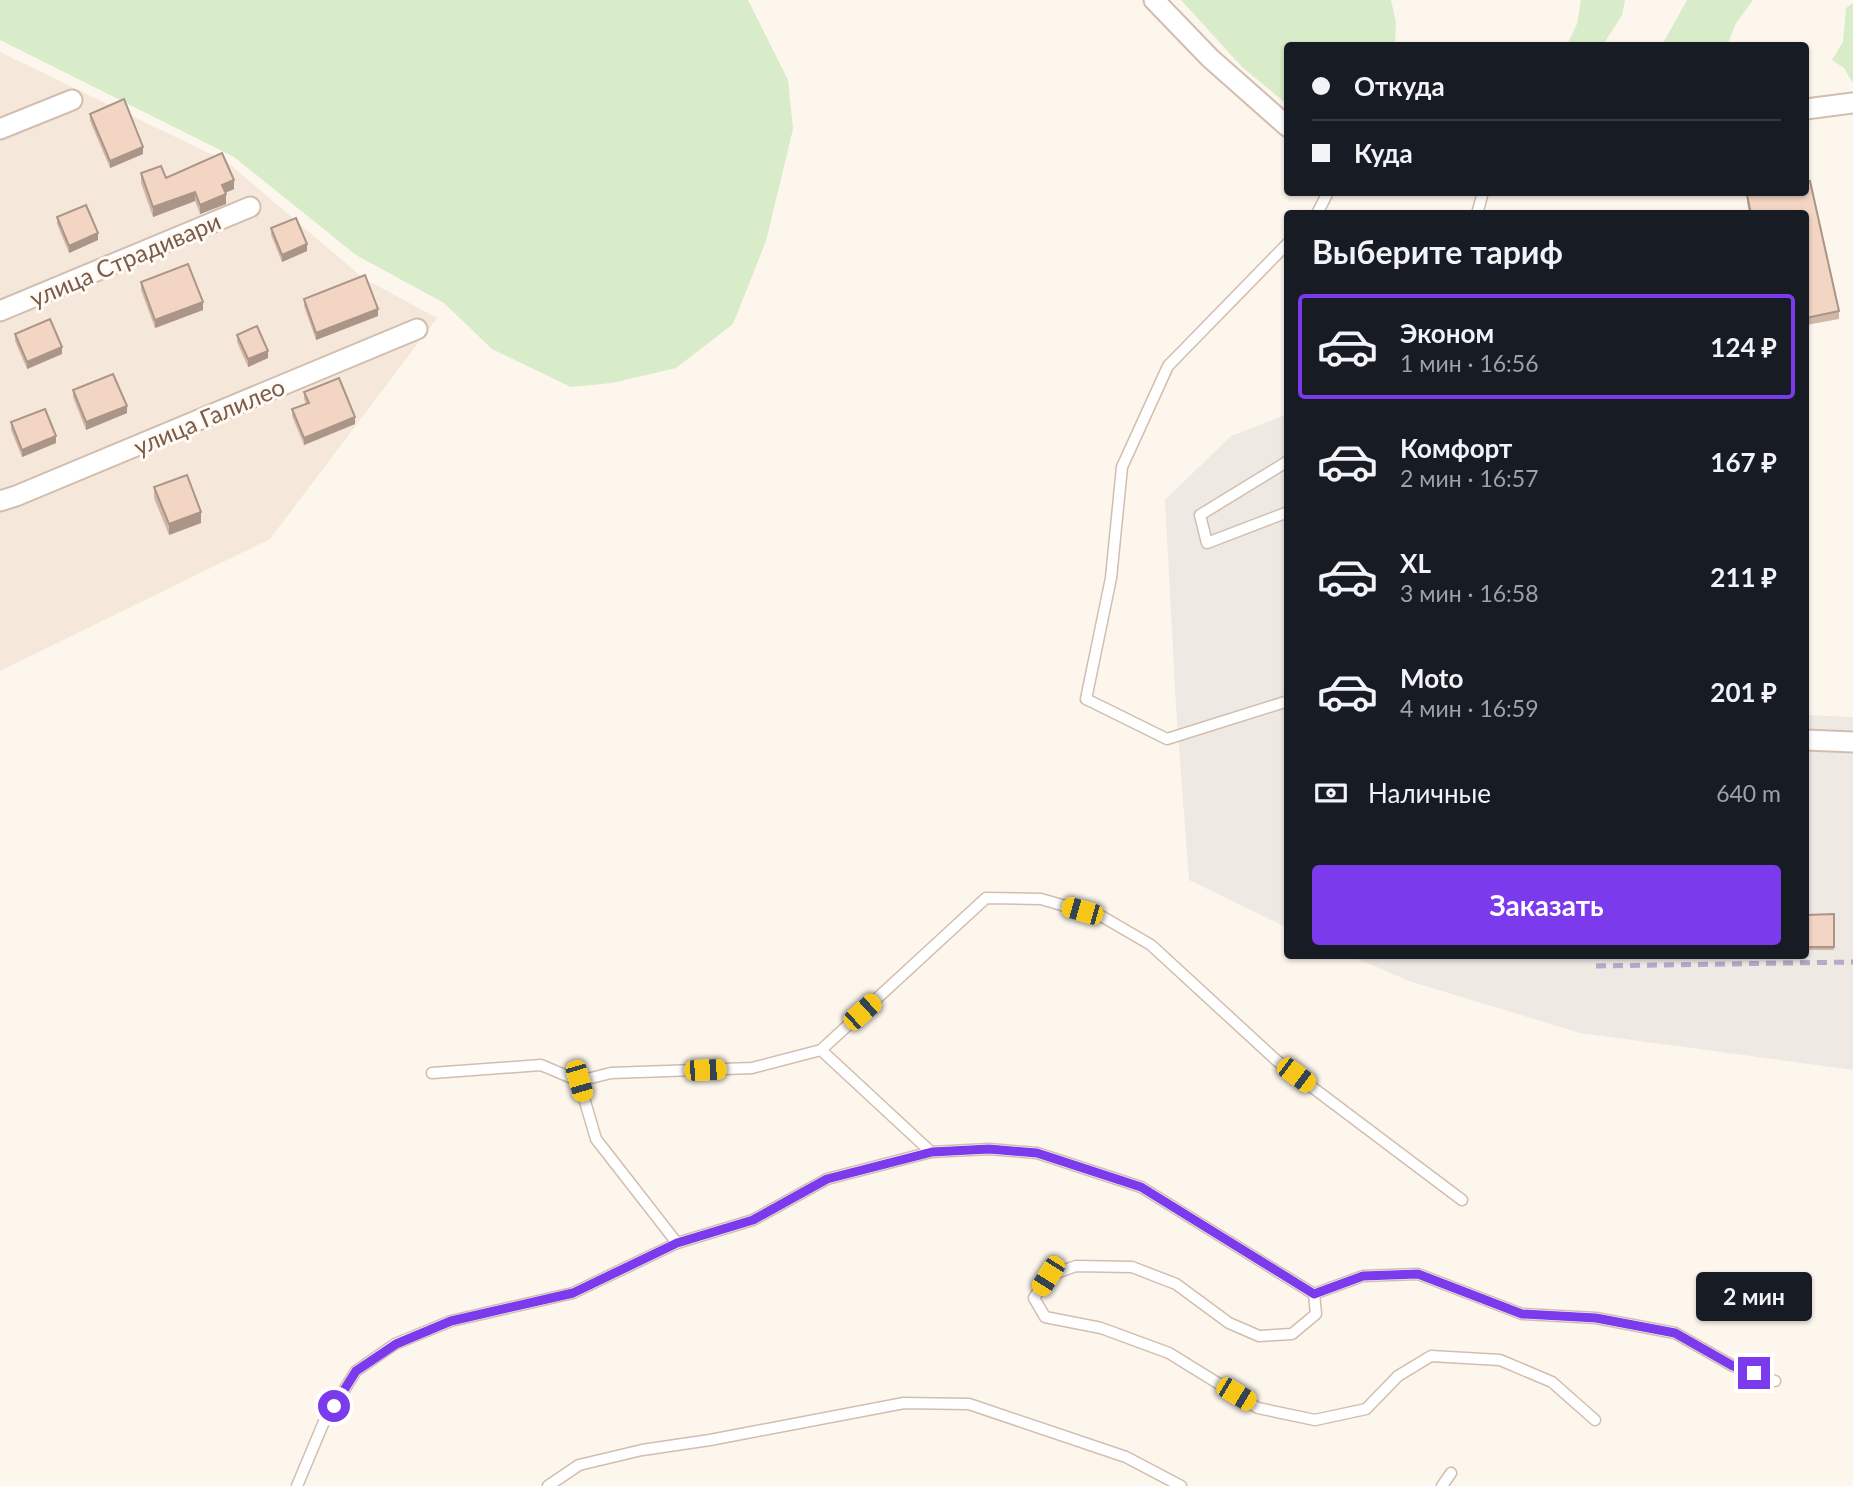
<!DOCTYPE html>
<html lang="ru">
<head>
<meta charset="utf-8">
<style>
	:root { --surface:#171b24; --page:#242831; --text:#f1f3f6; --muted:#9ea1a6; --line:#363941; --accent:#7c3aed }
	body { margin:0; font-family:Lato,sans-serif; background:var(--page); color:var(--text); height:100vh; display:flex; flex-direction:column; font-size:26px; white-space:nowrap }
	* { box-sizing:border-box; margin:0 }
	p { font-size:23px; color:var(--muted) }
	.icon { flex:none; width:38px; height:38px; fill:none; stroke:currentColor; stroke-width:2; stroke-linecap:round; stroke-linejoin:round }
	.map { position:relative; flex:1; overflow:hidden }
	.side { position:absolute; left:1284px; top:210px; width:525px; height:749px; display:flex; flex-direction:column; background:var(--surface); border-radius:7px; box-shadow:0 2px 5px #0004 }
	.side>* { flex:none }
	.top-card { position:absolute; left:1284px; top:42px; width:525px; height:154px; border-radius:7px; box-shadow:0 2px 5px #0004; display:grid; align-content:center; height:154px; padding:0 28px; background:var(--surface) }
	.end { position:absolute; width:32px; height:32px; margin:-16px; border:9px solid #7c3aed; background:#fff; box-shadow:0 0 0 4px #fff }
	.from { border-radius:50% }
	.bubble { position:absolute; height:49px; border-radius:7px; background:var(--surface); box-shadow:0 2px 5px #0004; font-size:23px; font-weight:700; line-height:49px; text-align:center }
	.car { position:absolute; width:21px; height:42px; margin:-21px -10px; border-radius:9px; box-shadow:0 0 5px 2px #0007; background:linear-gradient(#f5c518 24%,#345 0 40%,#f5c518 0 76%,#345 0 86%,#f5c518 0) }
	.top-card b { display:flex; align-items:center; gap:24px; height:66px; font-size:26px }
	.top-card b+b { border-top:2px solid var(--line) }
	.top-card i { width:18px; height:18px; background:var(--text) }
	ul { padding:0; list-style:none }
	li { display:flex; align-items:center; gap:21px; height:105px; margin:0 14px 10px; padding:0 14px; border:4px solid transparent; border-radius:7px }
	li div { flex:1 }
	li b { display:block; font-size:26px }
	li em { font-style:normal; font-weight:700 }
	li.selected { border-color:var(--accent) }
	li>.icon { width:63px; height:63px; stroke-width:1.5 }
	h2 { padding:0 28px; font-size:32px; line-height:84px }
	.pay { display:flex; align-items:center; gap:18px; height:77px; padding:0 28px; font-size:26px }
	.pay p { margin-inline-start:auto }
	.button { display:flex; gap:14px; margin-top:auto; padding:14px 28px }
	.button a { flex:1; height:80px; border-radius:7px; background:var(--accent); color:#fff; font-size:28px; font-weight:700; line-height:80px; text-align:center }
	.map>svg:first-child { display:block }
	.residential { fill:#f5e8da }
	.industrial { fill:#efe9e4 }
	.green { fill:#d8ecc9 }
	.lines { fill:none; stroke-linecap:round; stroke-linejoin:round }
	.service-casing { stroke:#d1beb0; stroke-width:13 }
	.minor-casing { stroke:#d1beb0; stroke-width:23 }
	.service { stroke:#fff; stroke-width:10 }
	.minor { stroke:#fff; stroke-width:19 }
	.rail { stroke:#b9a8c9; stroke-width:5; stroke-dasharray:10 7; stroke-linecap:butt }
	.wall { fill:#d1b7a8 }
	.shaded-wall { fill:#aa9588 }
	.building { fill:#f3d5c3; stroke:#aa9588; stroke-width:2 }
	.route { stroke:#7c3aed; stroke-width:9 }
	.labels { text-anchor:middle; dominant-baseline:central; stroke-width:6; stroke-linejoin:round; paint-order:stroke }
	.street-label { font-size:24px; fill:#7a5c4d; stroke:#fffaf3 }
</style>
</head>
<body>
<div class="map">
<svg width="1853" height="1486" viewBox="0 0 1853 1486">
	<rect width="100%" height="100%" fill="#fdf6ec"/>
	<path class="residential" d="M0,52L227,162L363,278L437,318L270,539L0,671Z"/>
	<g class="industrial">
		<path d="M1288,414V928L1189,880L1176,707L1165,500L1231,436Z"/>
		<path d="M1806,715L1853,717V1070L1580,1033L1409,981L1351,956H1806Z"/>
	</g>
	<g class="green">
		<path d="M0,0H748L788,80L793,129L766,241L733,324L676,368L612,383L571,387L492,349L444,303L356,255L234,157L0,40Z"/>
		<path d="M1181,0H1391L1396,23L1395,45L1288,46V105L1242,67Z"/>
		<path d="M1581,0H1625L1622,15L1603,45H1567L1577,24Z"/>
		<path d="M1687,0H1753L1736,23L1727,45H1662Z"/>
		<path d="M1853,3V83L1844,68L1832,60L1843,42L1846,8Z"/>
	</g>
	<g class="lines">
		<g class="service-casing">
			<g id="service">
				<path d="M1317,214L1328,192"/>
				<path d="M1477,214L1483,192"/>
				<path d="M1288,243L1168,366L1122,467L1111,578L1086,699L1167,739L1288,701"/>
				<path d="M1288,461L1200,515L1207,543L1288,512"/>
				<path d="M821,1050L931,1152"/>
				<path d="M432,1073L541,1065L579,1081L611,1073L752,1068L821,1050L986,898L1041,899L1103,917L1151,945L1276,1060L1462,1200"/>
				<path d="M579,1081L596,1139L677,1243"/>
				<path d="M1314,1294L1363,1276L1418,1274L1522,1314L1596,1318L1675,1333L1733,1366L1775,1381"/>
				<path d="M297,1486L323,1424L356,1371L395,1344L451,1321L573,1293L677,1243L753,1220L827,1179L931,1152L989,1149L1037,1153L1141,1187L1314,1294L1316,1314L1292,1334L1259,1336L1229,1323L1176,1284L1132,1267L1076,1266L1048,1276L1034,1298L1045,1317L1101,1328L1169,1353L1258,1408L1315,1420L1366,1409L1398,1376L1431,1356L1500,1360L1552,1382L1595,1420"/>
				<path d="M548,1486L579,1465L642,1450L710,1440L904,1403L969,1404L1126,1457L1181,1486"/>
				<path d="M1442,1486L1451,1473"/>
			</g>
		</g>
		<g class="minor-casing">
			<g id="minor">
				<path d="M1154,0L1210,58L1288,127"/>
				<path d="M1806,109L1853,103"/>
				<path d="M0,129L72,100"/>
				<path d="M0,311L250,207"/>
				<path d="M0,501L16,496L417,329"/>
				<path d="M1806,740L1853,742"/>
			</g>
		</g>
		<use href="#service" class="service"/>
		<use href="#minor" class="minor"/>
		<path class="rail" d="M1596,966L1853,962"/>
	</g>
	<g class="wall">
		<path d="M90,114L143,154L110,168L90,121Z"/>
		<path d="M141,173L166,178L234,189L225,193L226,204L200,214L195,201L153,217L141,183Z"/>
		<path d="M1810,181L1839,311V319L1806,325V214H1749L1747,202V195L1757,192H1806V182Z"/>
		<path d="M57,217L98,240L69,253L57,224Z"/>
		<path d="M271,228L307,251L282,262L271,235Z"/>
		<path d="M141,282L203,310L155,328L141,290Z"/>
		<path d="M304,299L378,316L316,340L304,306Z"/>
		<path d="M15,334L62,354L27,369L15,341Z"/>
		<path d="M237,335L268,358L248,367L237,342Z"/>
		<path d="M73,390L127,413L86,430L73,397Z"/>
		<path d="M304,392L355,424L304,445L292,416V409L306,404L304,399Z"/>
		<path d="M11,422L56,443L22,457L11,430Z"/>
		<path d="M154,487L201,523L169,535L154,498Z"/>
		<path d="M1834,914V950H1806V915Z"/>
	</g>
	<g class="shaded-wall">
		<path d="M143,147V154L110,168V161Z"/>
		<path d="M234,180V189L222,194V185Z"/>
		<path d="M195,192V201L153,217V207Z"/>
		<path d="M226,194V204L200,214V205Z"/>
		<path d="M98,233V240L69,253V246Z"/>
		<path d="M307,244V251L282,262V255Z"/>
		<path d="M203,302V310L155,328V320Z"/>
		<path d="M378,309V316L316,340V333Z"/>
		<path d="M62,347V354L27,369V362Z"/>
		<path d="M268,351V358L248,367V359Z"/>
		<path d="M127,406V413L86,430V422Z"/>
		<path d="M355,417V424L304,445V438Z"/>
		<path d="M56,436V443L22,457V450Z"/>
		<path d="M201,512V523L169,535V524Z"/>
	</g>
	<g class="building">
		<path d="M124,99L143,147L110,161L90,114Z"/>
		<path d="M222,153L234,180L222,185L226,194L200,205L195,192L153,207L141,173L161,166L166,178Z"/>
		<path d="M1810,181L1839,311L1806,318V214H1751L1747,195L1757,192H1806V182Z"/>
		<path d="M86,205L98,233L69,246L57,217Z"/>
		<path d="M296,218L307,244L282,255L271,228Z"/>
		<path d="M188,264L203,302L155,320L141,282Z"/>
		<path d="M365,275L378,309L316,333L304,299Z"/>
		<path d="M50,319L62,347L27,362L15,334Z"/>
		<path d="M257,326L268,351L248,359L237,335Z"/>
		<path d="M113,374L127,406L86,422L73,390Z"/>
		<path d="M339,378L355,417L304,438L292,409L309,403L304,392Z"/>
		<path d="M45,409L56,436L22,450L11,422Z"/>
		<path d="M187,475L201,512L169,524L154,487Z"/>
		<path d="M1834,914V947H1806V915Z"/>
	</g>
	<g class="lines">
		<path class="route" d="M334,1406L356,1371L396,1344L451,1321L573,1293L677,1243L753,1220L827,1179L932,1152L989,1149L1037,1153L1141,1187L1314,1294L1363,1276L1418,1274L1522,1314L1596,1318L1675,1333L1733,1366L1754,1373"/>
	</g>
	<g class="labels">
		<g class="street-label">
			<text transform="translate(125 259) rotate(-23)">улица Страдивари</text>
			<text transform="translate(209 416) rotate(-23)">улица Галилео</text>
		</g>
	</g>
</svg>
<i class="end from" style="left:334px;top:1406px"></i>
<i class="end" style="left:1754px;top:1373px"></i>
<div class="bubble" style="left:1696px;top:1272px;width:116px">2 мин</div>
<i class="car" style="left:1082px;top:911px;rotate:286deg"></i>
<i class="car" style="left:862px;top:1012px;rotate:48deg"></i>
<i class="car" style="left:705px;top:1070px;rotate:88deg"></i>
<i class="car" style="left:1296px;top:1075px;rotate:127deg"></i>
<i class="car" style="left:579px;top:1081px;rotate:164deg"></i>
<i class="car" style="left:1048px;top:1276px;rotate:212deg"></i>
<i class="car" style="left:1236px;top:1394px;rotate:121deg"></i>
<div class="top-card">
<b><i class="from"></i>Откуда</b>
<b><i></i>Куда</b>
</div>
<section class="side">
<h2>Выберите тариф</h2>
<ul>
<li class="selected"><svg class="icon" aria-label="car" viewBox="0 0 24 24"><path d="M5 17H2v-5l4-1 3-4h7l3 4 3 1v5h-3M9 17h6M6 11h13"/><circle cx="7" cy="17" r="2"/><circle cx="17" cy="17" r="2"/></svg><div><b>Эконом</b><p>1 мин · 16:56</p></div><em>124 ₽</em></li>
<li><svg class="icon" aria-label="car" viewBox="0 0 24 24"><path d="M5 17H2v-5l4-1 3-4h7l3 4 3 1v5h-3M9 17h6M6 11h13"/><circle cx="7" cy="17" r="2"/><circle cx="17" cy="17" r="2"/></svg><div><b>Комфорт</b><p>2 мин · 16:57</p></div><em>167 ₽</em></li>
<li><svg class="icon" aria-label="car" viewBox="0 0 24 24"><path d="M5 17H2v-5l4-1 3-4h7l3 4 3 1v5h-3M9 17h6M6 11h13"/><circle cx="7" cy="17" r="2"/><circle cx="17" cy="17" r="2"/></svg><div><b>XL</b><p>3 мин · 16:58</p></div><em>211 ₽</em></li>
<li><svg class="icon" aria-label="car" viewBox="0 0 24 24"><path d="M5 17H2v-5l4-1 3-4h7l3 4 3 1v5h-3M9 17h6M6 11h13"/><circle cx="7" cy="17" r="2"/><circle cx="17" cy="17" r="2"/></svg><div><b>Moto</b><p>4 мин · 16:59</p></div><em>201 ₽</em></li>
</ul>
<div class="pay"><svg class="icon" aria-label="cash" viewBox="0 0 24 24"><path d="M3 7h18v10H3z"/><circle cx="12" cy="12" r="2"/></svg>Наличные<p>640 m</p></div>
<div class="button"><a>Заказать</a></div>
</section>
</div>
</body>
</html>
